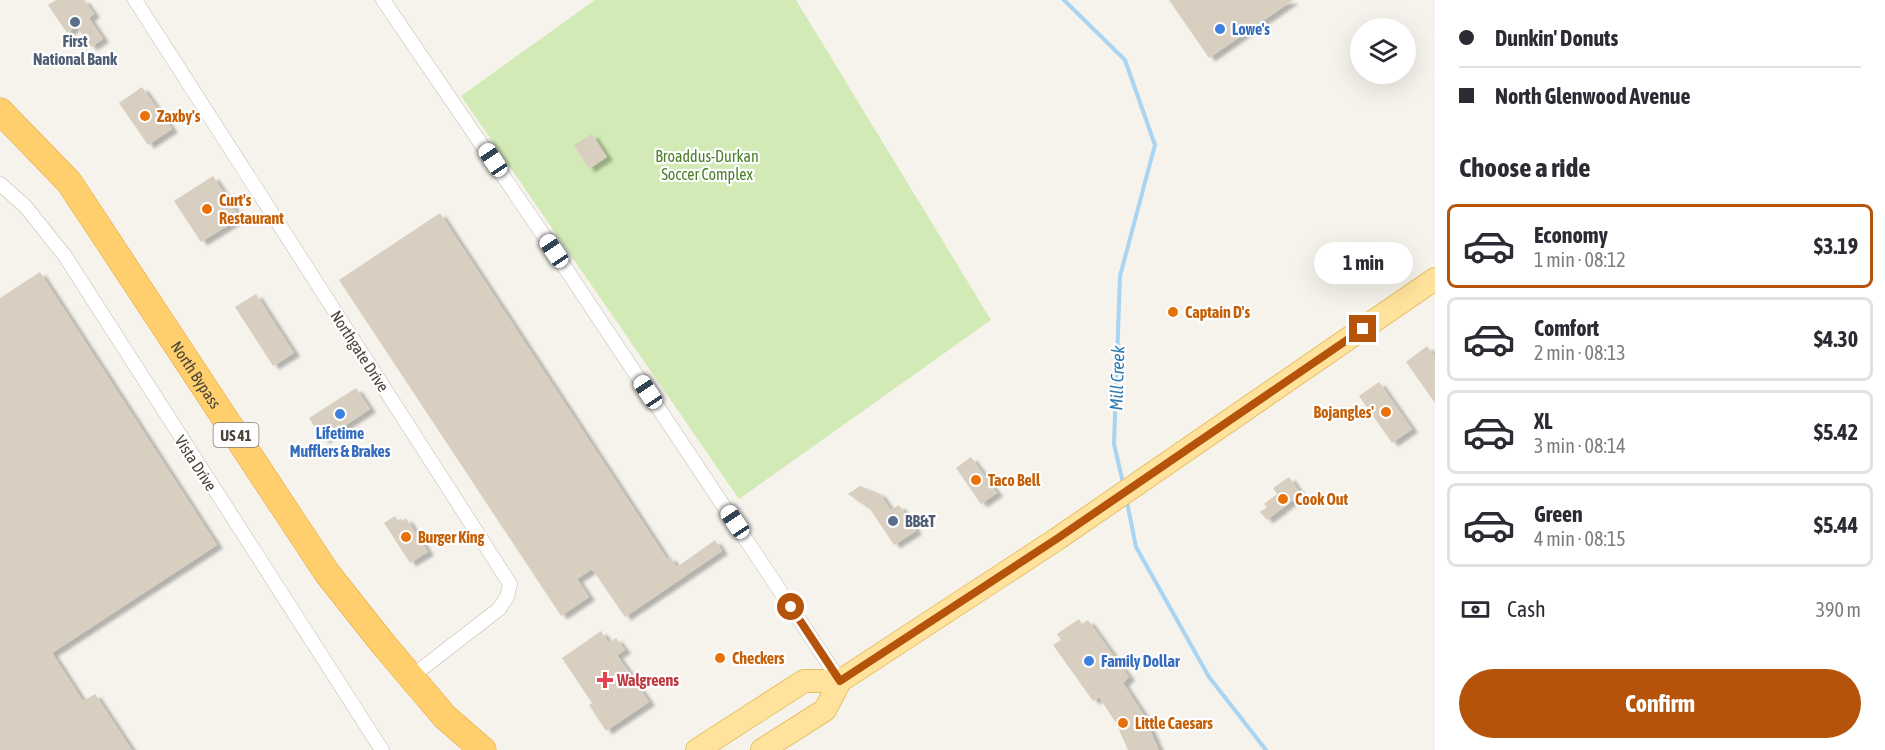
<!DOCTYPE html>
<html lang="en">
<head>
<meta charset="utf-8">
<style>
	:root { --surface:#fff; --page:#f2f2f3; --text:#2b2b33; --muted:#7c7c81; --line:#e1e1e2; --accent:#b45309 }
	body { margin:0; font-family:"Asap Condensed",sans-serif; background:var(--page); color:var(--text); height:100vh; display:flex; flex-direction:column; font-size:22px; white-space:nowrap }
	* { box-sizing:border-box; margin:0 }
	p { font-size:20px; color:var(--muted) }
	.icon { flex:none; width:33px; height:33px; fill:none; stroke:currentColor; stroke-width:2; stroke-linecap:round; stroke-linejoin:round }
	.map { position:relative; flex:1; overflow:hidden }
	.details { display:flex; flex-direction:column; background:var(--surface); width:450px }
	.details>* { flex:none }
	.top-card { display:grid; align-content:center; height:132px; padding:0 24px; background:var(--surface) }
	.controls { position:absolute; left:1350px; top:18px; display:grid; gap:12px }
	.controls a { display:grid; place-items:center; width:66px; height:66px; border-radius:50%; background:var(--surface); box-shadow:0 6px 24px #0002; font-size:30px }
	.end { position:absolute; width:27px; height:27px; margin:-14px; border:8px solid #b45309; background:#fff; box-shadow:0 0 0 3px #fff }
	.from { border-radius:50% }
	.bubble { position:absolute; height:42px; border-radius:21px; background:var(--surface); box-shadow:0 6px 24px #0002; font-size:20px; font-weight:700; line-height:42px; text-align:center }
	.car { position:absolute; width:18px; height:36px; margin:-18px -9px; border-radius:8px; box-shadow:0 0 4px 2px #0007; background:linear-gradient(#fff 24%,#345 0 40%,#fff 0 76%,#345 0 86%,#fff 0) }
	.top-card b { display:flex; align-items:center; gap:21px; height:57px; font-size:22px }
	.top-card b+b { border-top:2px solid var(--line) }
	.top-card i { width:15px; height:15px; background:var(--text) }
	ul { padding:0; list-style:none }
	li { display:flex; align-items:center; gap:18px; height:84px; margin:0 12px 9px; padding:0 12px; border:3px solid var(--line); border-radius:9px }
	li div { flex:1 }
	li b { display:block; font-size:22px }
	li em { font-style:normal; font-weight:700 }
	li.selected { border-color:var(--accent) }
	li>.icon { width:54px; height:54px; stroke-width:1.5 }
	h2 { padding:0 24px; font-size:27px; line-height:72px }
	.pay { display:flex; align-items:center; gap:15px; height:66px; padding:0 24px; font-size:22px }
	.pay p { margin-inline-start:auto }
	.button { display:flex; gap:12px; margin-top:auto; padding:12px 24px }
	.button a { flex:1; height:69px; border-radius:36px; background:var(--accent); color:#fff; font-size:24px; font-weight:700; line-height:69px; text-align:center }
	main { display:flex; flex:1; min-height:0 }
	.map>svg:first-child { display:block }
	.green { fill:#d2eab5 }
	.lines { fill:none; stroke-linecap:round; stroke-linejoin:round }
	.stream { stroke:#a9d4f2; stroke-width:4 }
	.building { fill:#d8cfc1; filter:url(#shadow) }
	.street-casing { stroke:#c2bbae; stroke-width:15 }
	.primary-casing { stroke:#e6c16a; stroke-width:24 }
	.highway-casing { stroke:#e0a43c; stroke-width:27 }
	.street { stroke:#fff; stroke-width:14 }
	.primary { stroke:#ffe39c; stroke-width:22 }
	.highway { stroke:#ffcf6e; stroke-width:26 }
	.route { stroke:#b45309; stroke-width:8 }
	.service-dot { fill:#5c6f8a; stroke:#fff; stroke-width:2 }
	.shop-dot { fill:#3f7fe0; stroke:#fff; stroke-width:2 }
	.food-dot { fill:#e8710a; stroke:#fff; stroke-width:2 }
	.health-dot { fill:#e0444e; stroke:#fff; stroke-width:2 }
	.labels { text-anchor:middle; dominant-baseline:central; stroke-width:4.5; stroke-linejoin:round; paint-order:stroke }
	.shield { fill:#fff; stroke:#817c74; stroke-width:1.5 }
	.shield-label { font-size:15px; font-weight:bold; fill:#4b4439 }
	.shop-label { font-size:16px; font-weight:bold; fill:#366cbe; stroke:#fff; text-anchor:start }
	.service-label { font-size:16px; font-weight:bold; fill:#4e5e75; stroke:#fff }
	.food-label { font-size:16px; font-weight:bold; fill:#c56008; stroke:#fff; text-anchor:start }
	.park-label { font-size:16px; fill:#4a7f2a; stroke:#fff }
	.street-label { font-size:16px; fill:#4b4439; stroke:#fff }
	.health-label { font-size:16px; font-weight:bold; fill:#be3a42; stroke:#fff; text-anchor:start }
	.water-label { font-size:18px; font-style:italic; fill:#2e7ab2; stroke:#fff }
</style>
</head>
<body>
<main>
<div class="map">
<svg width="1435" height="750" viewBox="0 0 1435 750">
	<defs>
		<filter id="shadow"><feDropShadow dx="6" dy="3.5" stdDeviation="1.5" flood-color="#0004"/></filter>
	</defs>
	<rect width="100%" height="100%" fill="#f6f3ec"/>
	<path class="green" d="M595,0H796L991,320L739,499L461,96Z"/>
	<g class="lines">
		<g class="stream">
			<path d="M1064,0L1125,60L1155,145L1120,276L1114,444L1123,483"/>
			<path d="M1127,502L1136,547L1209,677L1266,750"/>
		</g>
	</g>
	<g class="building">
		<path d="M56,0H84L94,14L89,18L103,39L91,47L76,26L67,33L48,5Z"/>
		<path d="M1169,0H1293L1209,58Z"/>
		<path d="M142,87L172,129L148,145L119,103Z"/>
		<path d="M592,134L607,157L589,169L574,145Z"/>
		<path d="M213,176L240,218L201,242L174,201Z"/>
		<path d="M440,213L667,559L670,557L677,567L715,540L722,551L625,617L592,569L577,579L589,597L561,616L339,280Z"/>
		<path d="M40,272L217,545L52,653L83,701L95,694L132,750H0V298Z"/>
		<path d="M256,294L294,353L273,366L235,307Z"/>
		<path d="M1427,346L1435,357V403L1406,362Z"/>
		<path d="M1379,382L1412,429L1392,443L1359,396Z"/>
		<path d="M356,388L370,409L323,440L309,418Z"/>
		<path d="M971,457L997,493L981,504L956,468Z"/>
		<path d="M1289,477L1301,494L1267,520L1260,512L1267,507L1264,504L1277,494L1273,488Z"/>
		<path d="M860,486L880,494L891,510L899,505L916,531L894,545L870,509L848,494Z"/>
		<path d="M395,516L399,523L406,518L428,552L410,563L384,523Z"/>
		<path d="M1079,619L1082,624L1088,620L1129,677L1123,683L1142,712L1159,750H1128L1116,723L1099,697L1093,701L1053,645L1061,640L1057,634Z"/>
		<path d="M601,631L609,643L616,638L625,650L617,655L649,702L606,731L589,705L592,703L562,658Z"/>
	</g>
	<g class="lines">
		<g class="street-casing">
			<g id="street">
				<path d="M135,0L510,584L507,597L499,609L411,677"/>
				<path d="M383,0L544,236L840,681"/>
				<path d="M0,184L25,206L65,256L382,750"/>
			</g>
		</g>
		<g class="primary-casing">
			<g id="primary">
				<path d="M697,750L804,681H840"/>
				<path d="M762,750L825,710L840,681L1057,539L1435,279"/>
			</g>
		</g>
		<g class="highway-casing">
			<g id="highway">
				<path id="s1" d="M0,111L69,182L327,573L384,645L445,717L483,750"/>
			</g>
		</g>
		<use href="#street" class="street"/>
		<use href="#primary" class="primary"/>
		<use href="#highway" class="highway"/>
	</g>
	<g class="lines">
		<path class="route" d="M791,607L840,681L1058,538L1363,329"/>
	</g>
	<g class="service-dot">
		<circle cx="75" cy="22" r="6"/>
		<circle cx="893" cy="521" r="6"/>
	</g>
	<g class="shop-dot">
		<circle cx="1220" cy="29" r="6"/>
		<circle cx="340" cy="414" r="6"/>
		<circle cx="1089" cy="661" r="6"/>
	</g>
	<g class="food-dot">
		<circle cx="145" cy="116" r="6"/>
		<circle cx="207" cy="209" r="6"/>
		<circle cx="1173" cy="312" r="6"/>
		<circle cx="1386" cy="412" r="6"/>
		<circle cx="976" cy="480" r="6"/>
		<circle cx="1283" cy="499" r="6"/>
		<circle cx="406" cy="537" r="6"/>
		<circle cx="720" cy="658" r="6"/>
		<circle cx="1123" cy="723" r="6"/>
	</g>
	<path class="health-dot" d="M602 671h6v6h6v6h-6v6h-6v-6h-6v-6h6z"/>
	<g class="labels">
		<rect class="shield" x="213.5" y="423" width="45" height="24" rx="4.5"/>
		<g class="shield-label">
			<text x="236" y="435">US 41</text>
		</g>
		<g class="shop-label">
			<text x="1232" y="29">Lowe's</text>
			<text x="340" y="433" text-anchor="middle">Lifetime<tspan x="340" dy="18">Mufflers &amp; Brakes</tspan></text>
			<text x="1101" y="661">Family Dollar</text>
		</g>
		<g class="service-label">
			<text x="75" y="41">First<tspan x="75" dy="18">National Bank</tspan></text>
			<text x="905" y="521" text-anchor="start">BB&amp;T</text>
		</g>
		<g class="food-label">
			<text x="157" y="116">Zaxby's</text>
			<text x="219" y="200">Curt's<tspan x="219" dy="18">Restaurant</tspan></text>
			<text x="1185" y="312">Captain D's</text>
			<text x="1374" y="412" text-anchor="end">Bojangles'</text>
			<text x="988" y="480">Taco Bell</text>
			<text x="1295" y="499">Cook Out</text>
			<text x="418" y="537">Burger King</text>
			<text x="732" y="658">Checkers</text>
			<text x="1135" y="723">Little Caesars</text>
		</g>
		<g class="park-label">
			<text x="707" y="156">Broaddus-Durkan<tspan x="707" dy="18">Soccer Complex</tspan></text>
		</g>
		<g class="street-label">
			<text transform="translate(360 351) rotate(57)">Northgate Drive</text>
			<text stroke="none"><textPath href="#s1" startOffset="330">North Bypass</textPath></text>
			<text transform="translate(196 463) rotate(57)">Vista Drive</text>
		</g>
		<g class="health-label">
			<text x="617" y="680">Walgreens</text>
		</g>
		<g class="water-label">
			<text transform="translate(1117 378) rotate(-88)">Mill Creek</text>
		</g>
	</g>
</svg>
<div class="controls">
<a><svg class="icon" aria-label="layers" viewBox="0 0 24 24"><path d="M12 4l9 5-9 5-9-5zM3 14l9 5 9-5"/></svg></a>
</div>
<i class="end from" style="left:791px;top:607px"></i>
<i class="end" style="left:1363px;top:329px"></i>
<div class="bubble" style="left:1314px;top:242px;width:99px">1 min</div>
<i class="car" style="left:493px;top:160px;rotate:326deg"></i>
<i class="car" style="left:554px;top:251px;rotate:326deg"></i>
<i class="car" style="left:648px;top:392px;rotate:326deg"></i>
<i class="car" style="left:735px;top:522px;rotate:326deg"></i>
</div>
<section class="details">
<div class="top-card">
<b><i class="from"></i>Dunkin' Donuts</b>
<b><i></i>North Glenwood Avenue</b>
</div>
<h2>Choose a ride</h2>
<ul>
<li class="selected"><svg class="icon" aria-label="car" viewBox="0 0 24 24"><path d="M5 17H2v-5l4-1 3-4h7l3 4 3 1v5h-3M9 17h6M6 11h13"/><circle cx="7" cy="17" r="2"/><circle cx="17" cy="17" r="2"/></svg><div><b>Economy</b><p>1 min · 08:12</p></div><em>$3.19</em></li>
<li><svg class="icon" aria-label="car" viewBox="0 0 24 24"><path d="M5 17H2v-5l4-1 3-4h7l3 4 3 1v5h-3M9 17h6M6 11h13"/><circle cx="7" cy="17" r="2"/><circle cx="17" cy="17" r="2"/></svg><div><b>Comfort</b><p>2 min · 08:13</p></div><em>$4.30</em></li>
<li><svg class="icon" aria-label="car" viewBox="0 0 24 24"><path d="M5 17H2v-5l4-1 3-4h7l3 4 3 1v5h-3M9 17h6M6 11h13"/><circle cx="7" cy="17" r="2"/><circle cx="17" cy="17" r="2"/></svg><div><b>XL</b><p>3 min · 08:14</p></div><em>$5.42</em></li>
<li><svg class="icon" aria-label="car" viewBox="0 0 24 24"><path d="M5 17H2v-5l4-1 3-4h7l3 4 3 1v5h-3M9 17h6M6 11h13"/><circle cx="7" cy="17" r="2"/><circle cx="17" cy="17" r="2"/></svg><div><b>Green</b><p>4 min · 08:15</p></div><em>$5.44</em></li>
</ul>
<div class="pay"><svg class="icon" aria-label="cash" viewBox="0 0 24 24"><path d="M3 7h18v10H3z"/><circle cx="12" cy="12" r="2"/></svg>Cash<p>390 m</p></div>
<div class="button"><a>Confirm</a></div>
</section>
</main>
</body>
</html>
